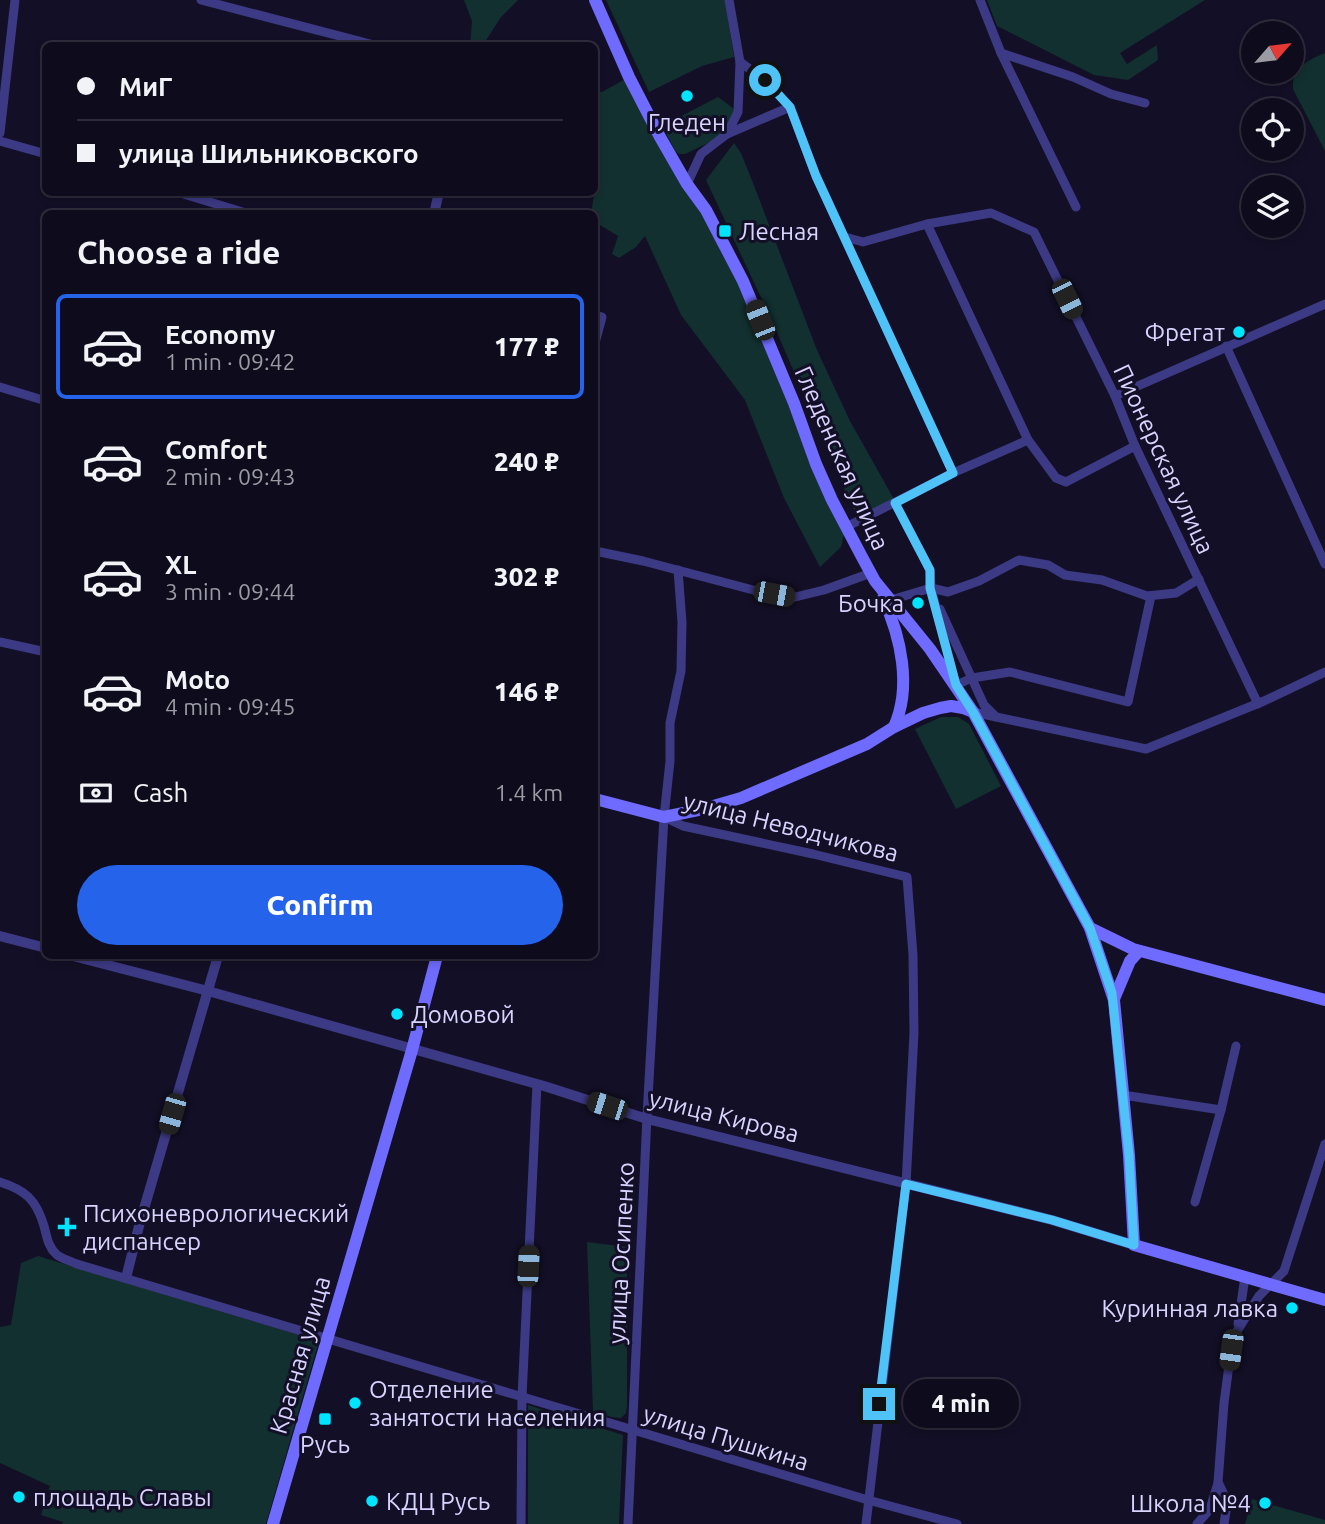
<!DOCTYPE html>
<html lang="en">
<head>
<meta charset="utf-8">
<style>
	:root { --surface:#0e0b1c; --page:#171425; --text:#f1f3f6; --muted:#9b9ba3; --line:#2e2b3b; --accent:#2563eb }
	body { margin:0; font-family:Ubuntu,sans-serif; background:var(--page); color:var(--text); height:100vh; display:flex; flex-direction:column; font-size:26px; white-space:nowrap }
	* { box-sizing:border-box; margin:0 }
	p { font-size:23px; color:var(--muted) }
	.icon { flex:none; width:38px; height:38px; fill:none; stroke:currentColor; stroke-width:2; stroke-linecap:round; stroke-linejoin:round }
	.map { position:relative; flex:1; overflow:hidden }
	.side { position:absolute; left:42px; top:210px; width:556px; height:749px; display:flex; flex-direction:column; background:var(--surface); border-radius:10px; box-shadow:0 4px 10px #0003,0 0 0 2px var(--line) }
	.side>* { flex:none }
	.banner { position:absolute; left:42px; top:42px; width:556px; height:154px; border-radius:10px; box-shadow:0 4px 10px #0003,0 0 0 2px var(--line); display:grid; align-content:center; height:154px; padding:0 35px; background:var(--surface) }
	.needle { width:46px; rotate:62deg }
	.controls { position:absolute; left:1241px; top:21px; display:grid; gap:14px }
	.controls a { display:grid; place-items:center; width:63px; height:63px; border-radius:50%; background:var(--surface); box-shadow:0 4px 10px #0003,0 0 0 2px var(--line); font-size:35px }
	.end { position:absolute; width:32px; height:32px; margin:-16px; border:9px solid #4fc3f7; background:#111; box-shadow:0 0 0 4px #111 }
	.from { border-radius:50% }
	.bubble { position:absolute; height:49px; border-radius:24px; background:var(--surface); box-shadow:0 4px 10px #0003,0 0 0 2px var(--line); font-size:23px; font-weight:800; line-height:49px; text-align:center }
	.car { position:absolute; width:21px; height:42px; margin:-21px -10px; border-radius:9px; box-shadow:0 0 5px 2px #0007; background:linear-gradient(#222 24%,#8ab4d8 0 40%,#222 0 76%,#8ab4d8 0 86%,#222 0) }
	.banner b { display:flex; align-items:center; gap:24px; height:66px; font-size:26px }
	.banner b+b { border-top:2px solid var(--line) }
	.banner i { width:18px; height:18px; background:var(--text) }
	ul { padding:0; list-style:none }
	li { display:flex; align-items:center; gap:21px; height:105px; margin:0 14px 10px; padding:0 21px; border:4px solid transparent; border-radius:10px }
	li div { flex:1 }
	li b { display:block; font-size:26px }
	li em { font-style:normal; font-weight:800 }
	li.active { border-color:var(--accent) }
	li>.icon { width:63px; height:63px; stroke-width:1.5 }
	h2 { padding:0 35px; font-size:32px; line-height:84px }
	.pay { display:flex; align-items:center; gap:18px; height:77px; padding:0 35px; font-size:26px }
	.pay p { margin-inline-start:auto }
	.cta { display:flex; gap:14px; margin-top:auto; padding:14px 35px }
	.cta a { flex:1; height:80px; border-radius:42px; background:var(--accent); color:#fff; font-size:28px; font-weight:800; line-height:80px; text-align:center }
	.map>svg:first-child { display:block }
	.green { fill:#12302f }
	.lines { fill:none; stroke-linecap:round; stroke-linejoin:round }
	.minor { stroke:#3d3a85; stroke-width:9 }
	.tertiary { stroke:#3d3a85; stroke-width:10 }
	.secondary { stroke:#6f6bff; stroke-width:12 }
	.route { stroke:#4fc3f7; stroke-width:9 }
	.poi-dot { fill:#00e5ff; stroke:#130f26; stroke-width:2.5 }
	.labels { text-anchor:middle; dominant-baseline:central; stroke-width:6; stroke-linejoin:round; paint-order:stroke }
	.poi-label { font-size:24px; fill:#d9d4ff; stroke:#130f26; text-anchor:start }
	.street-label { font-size:24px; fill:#d9d4ff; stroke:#130f26 }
</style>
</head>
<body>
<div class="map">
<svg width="1325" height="1524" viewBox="0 0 1325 1524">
	<rect width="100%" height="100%" fill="#130f26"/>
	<g class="green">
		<path d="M464,0H518L501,17L483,45L470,46L472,21Z"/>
		<path d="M606,0H725L734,57L702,66L649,92Z"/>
		<path d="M987,0H1205L1120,53L1127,64L1157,45L1158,60L1128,80L1094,75L997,26Z"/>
		<path d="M1325,53V151L1293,89C1291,68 1308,60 1325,53Z"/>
		<path d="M629,77L725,247L846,527L841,547L820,567L784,498L745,400L681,315L645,236L636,247L619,258L612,254L618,236L595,222V214H591L599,162L595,151V91L602,92Z"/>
		<path d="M718,97L738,112L727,134L685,154H679L676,152L662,126Z"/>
		<path d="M734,143L741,153L753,183L817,350L850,421L895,501L858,520L772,321L706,180Z"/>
		<path d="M941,717H958L969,724L1001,786L956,809L915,729Z"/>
		<path d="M587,1242L627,1247V1406L626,1413L621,1418L612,1417L593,1411Z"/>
		<path d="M38,1256L319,1341L266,1524H62L63,1522L41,1515L50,1486L0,1463V1327L11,1325L21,1263Z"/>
		<path d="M528,1405L623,1435L619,1524H528Z"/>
		<path d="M1252,1499L1325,1520V1524H1245Z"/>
	</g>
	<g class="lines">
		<g class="minor">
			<path d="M201,0L378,46"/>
			<path d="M980,0L1001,53L1073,77L1111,94L1145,103"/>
			<path d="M1001,53L1076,207"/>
			<path d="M740,62L765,80L790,107L816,176L953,473"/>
			<path d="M0,133L15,0"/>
			<path d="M727,134L790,107"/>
			<path d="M0,141L46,154"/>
			<path d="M687,184L701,154L727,134L738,112L740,62L729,0"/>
			<path d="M177,192L249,214"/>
			<path d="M927,224L1028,440"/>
			<path d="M845,237L863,242L927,224L991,213L1034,232L1115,396L1135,446L1258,704"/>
			<path d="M595,315L602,317L595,343"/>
			<path d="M1226,346L1325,564"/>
			<path d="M0,387L46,401"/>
			<path d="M1115,396L1325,304"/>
			<path d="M895,503L930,570L931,588L956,685L972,678L1010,672L1128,702L1151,596"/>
			<path d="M846,527L953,473L1028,440L1056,478L1066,482L1135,446"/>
			<path d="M595,551L643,561L757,591L791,598L824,590L871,573"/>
			<path d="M891,600L931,588L948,592L979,581L1019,560L1048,565L1065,575L1102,580L1147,596L1176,593L1199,579"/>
			<path d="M940,609L984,705L996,717"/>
			<path d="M0,642L46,652"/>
			<path d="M973,712L1146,749L1264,701L1325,672"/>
			<path d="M664,817L683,826L813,854L907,877L913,955L914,1033L906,1184L866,1524"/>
			<path d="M1123,1095L1221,1110"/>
			<path d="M0,1182C25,1190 36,1199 44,1226C47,1237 48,1247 57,1255C62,1259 71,1261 77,1264L868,1500L957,1524"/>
			<path d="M1195,1202L1221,1110L1236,1046"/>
			<path d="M1238,1324L1245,1277"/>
			<path d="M521,1524L522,1397L537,1084"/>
			<path d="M628,1524L647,1116L664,817L670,761V723L681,671L682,622L678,570"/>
			<path d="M1197,1524L1210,1509L1218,1483"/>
			<path d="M1224,1524L1226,1511V1499L1218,1482L1224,1403L1231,1350L1237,1331L1247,1315L1259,1296L1284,1271L1325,1144"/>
		</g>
		<g class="tertiary">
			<path d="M434,214L439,192"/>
			<path d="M0,936L46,948"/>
			<path d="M73,956L208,991L544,1086L647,1119L1052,1220L1134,1245"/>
			<path d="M126,1278L139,1226L218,956"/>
		</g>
		<g class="secondary">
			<path d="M595,0L629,77L660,137L687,184L706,210L743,281L794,403L816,464L832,500L862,557L875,581L930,649L973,712L1090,928L1114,1000L1129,1155L1134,1245L1325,1300"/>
			<path d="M883,598C901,637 912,687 894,727"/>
			<path d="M595,799L664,817L703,809L741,798L867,744L894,727L923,713L940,708L951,706L963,708L973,712"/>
			<path d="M1090,928L1133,949L1325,1000"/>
			<path d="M1114,999L1130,961L1139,951"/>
			<path d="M273,1524L412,1050L437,956"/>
		</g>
	</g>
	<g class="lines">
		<path class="route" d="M765,80L790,107L816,176L953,473L895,503L930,570V588L956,685L973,712L1090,928L1112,993L1129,1155L1134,1245L1052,1220L906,1184L879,1404"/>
	</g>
	<g class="poi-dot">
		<circle cx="687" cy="96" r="7"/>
		<rect x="718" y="224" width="14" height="14" rx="3.5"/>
		<circle cx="1239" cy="332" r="7"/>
		<circle cx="918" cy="603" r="7"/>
		<circle cx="397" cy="1014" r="7"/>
		<path d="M63.5 1216.5h7v7h7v7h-7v7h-7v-7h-7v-7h7z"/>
		<circle cx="1292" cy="1308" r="7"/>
		<circle cx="355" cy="1403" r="7"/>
		<rect x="318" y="1412" width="14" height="14" rx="3.5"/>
		<circle cx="19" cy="1497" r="7"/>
		<circle cx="372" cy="1501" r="7"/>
		<circle cx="1265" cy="1503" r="7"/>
	</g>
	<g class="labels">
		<g class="poi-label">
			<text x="687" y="122" text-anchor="middle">Гледен</text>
			<text x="739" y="231">Лесная</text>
			<text x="1225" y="332" text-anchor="end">Фрегат</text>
			<text x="904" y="603" text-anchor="end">Бочка</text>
			<text x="411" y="1014">Домовой</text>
			<text x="83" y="1213">Психоневрологический<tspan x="83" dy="28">диспансер</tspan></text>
			<text x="1278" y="1308" text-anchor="end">Куринная лавка</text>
			<text x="369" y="1389">Отделение<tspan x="369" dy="28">занятости населения</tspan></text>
			<text x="325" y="1444" text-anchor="middle">Русь</text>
			<text x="33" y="1497">площадь Славы</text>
			<text x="386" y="1501">КДЦ Русь</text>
			<text x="1251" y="1503" text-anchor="end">Школа №4</text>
		</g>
		<g class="street-label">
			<text transform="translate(842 458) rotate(66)">Гледенская улица</text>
			<text transform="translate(1164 459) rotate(65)">Пионерская улица</text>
			<text transform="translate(791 827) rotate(14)">улица Неводчикова</text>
			<text transform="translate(724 1116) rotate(14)">улица Кирова</text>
			<text transform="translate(621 1253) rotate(-87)">улица Осипенко</text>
			<text transform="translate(300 1355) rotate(-74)">Красная улица</text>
			<text transform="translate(726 1438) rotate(17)">улица Пушкина</text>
		</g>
	</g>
</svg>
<div class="controls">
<a><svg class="needle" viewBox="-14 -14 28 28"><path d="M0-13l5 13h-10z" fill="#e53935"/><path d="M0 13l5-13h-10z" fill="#9b9ba3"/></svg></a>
<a><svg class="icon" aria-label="locate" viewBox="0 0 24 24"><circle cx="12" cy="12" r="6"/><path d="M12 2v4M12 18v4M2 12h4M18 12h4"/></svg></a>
<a><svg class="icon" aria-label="layers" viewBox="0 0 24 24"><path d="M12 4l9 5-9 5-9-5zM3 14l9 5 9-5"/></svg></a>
</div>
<i class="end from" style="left:765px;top:80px"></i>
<i class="end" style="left:879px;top:1404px"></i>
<div class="bubble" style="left:903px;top:1379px;width:116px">4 min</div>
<i class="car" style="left:1067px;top:299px;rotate:154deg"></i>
<i class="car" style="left:760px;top:320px;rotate:338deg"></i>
<i class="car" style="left:774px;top:594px;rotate:101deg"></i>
<i class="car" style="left:607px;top:1106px;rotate:288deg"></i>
<i class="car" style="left:172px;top:1114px;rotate:196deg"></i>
<i class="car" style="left:528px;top:1266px;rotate:3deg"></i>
<i class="car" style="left:1231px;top:1350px;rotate:188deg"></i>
<div class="banner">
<b><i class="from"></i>МиГ</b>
<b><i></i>улица Шильниковского</b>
</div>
<section class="side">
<h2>Choose a ride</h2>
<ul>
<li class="active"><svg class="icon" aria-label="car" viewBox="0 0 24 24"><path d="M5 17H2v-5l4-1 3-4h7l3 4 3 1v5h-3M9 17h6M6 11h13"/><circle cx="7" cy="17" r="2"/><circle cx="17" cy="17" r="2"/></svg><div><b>Economy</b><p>1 min · 09:42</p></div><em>177 ₽</em></li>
<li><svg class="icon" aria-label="car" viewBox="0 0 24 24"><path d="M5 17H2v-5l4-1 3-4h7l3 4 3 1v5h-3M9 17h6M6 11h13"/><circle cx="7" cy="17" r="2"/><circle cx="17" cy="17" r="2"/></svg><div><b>Comfort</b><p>2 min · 09:43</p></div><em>240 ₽</em></li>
<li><svg class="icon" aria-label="car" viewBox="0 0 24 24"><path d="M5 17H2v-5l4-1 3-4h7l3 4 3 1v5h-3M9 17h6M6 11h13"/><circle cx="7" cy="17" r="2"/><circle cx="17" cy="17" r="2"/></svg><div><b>XL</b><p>3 min · 09:44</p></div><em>302 ₽</em></li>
<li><svg class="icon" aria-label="car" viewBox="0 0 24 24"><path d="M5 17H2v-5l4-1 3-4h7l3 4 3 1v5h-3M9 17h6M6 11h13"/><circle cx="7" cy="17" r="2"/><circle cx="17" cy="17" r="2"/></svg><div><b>Moto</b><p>4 min · 09:45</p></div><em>146 ₽</em></li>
</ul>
<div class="pay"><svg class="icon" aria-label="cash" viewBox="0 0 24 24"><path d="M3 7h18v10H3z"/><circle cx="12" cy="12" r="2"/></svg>Cash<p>1.4 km</p></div>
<div class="cta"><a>Confirm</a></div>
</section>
</div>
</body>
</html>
